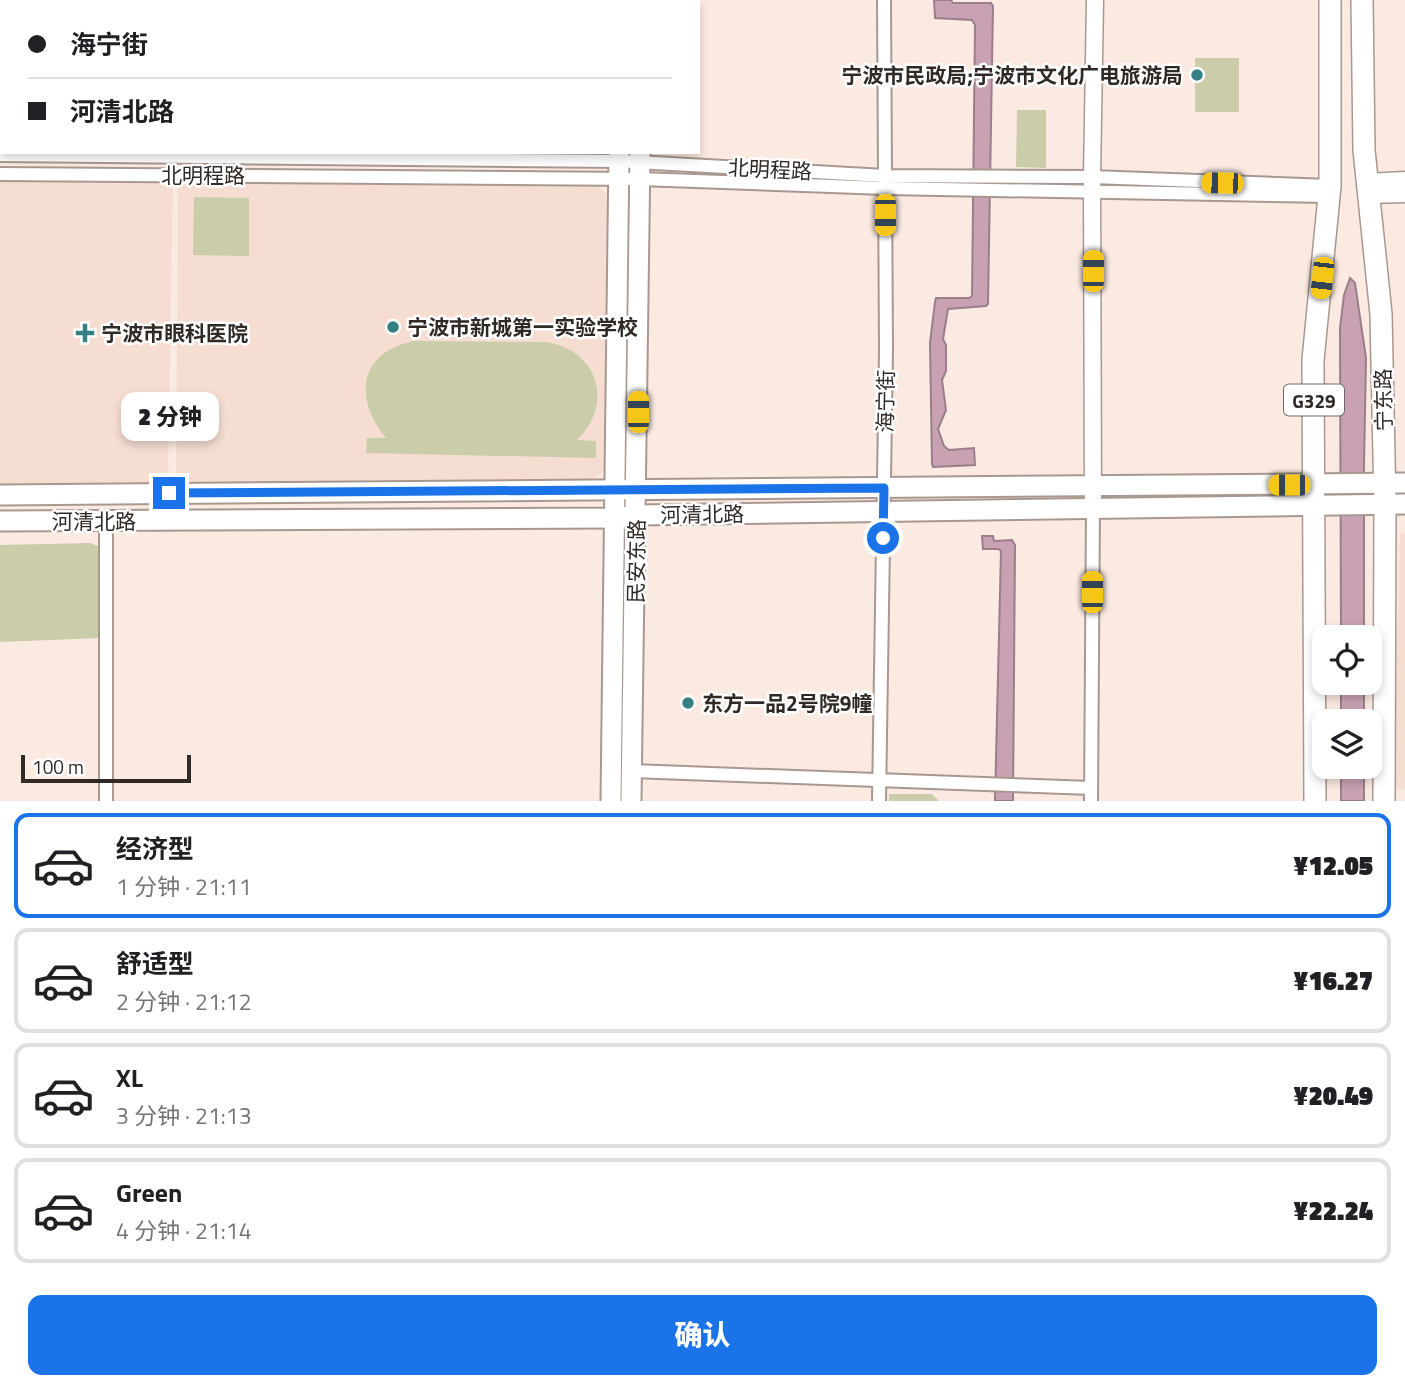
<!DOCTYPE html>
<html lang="zh">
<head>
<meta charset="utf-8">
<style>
	:root { --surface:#fff; --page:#f2f2f2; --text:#202124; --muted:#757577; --line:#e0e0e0; --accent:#1a73e8 }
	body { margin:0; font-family:"Titillium Web","Noto Sans SC",sans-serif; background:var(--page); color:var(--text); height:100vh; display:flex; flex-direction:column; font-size:26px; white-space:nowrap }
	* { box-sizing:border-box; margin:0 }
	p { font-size:23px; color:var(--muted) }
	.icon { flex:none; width:38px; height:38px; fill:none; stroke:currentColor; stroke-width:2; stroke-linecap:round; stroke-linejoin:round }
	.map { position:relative; height:801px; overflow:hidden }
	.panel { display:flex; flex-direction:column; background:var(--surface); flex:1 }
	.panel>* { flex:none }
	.hud { position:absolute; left:0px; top:0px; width:700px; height:154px; box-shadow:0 4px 10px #0003; display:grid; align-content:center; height:154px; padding:0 28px; background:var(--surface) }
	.controls { position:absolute; left:1312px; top:625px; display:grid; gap:14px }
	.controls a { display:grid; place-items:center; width:70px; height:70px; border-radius:14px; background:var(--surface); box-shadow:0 4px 10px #0003; font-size:35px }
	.scale { position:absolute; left:21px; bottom:18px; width:170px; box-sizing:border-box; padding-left:7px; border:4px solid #302a26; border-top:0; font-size:19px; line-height:24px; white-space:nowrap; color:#302a26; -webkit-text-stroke:5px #fff; paint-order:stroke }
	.end { position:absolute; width:32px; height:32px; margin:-16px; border:9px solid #1a73e8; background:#fff; box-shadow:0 0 0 4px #fff }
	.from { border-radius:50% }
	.bubble { position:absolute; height:49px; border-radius:14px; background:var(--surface); box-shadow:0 4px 10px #0003; font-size:23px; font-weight:800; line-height:49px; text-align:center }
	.car { position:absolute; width:21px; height:42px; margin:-21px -10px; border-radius:9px; box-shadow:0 0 5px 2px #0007; background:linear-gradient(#f5c518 24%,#345 0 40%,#f5c518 0 76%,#345 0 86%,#f5c518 0) }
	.hud b { display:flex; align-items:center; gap:24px; height:66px; font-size:26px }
	.hud b+b { border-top:2px solid var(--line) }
	.hud i { width:18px; height:18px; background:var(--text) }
	ul { padding:12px 0 0; list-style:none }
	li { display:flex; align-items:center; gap:21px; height:105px; margin:0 14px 10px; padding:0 14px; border:4px solid var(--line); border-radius:14px }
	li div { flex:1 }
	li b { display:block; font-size:26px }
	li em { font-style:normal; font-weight:800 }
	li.selected { border-color:var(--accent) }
	li>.icon { width:63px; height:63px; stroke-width:1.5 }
	.primary-button { display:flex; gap:14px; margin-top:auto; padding:14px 28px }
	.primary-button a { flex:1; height:80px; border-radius:14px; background:var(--accent); color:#fff; font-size:28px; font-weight:800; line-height:80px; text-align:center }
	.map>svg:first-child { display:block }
	.built { fill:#f5ddd1 }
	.green { fill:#cbccaa }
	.water { fill:#c8a2b3; stroke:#9a7e89; stroke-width:2 }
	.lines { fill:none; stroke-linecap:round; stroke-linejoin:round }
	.minor-casing { stroke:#a89890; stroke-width:16 }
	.tertiary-casing { stroke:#a89890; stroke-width:19 }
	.secondary-casing { stroke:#a89890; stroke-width:23 }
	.primary-casing { stroke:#a89890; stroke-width:24 }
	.minor { stroke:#fff; stroke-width:12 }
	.tertiary { stroke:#fff; stroke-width:16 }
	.secondary { stroke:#fff; stroke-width:19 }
	.primary { stroke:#fff; stroke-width:21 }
	.route { stroke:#1a73e8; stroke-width:9 }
	.poi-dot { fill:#367f82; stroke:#fff; stroke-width:2.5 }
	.labels { text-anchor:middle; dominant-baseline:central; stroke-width:5; stroke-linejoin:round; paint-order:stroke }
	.shield { fill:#fff; stroke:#6e6a67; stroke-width:2 }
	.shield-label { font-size:19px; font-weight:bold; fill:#302a26 }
	.poi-label { font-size:21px; font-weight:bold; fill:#302a26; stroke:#fff; text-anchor:start }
	.street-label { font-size:21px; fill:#302a26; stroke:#fff }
</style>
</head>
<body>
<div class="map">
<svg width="1405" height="801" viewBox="0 0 1405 801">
	<rect width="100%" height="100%" fill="#fbeae1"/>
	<g class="built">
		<path d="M0,178L173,182L168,483L84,487H0Z"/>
		<path d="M178,181L584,183L599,186L609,196L608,457L603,472L588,484L176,483Z"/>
		<path d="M1400,533H1405V789L1393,788Z"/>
	</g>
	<g class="green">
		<rect x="1195" y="58" width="44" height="54"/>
		<path d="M1017,110H1046V168L1016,167Z"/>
		<path d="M194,197L249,198V256L193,255Z"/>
		<path d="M414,341L547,342C599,351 614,404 577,440L596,441V458L366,453L367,438H386C353,398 359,352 414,341Z"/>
		<path d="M90,543L98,546L100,638L0,642V545Z"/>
		<path d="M889,794H932L939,801H889Z"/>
	</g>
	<g class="water">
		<path d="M934,0H951L953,3H991L993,6L988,304L986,306L948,309L943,339L946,345V371L942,380L946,410L938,429L944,446L949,450L974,448L975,465L933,467L932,464L930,343L935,302L936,298H969L972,296L975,25L972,20L935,18Z"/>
		<path d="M1350,278L1355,283L1366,358L1364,466V637H1341L1340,328L1344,295Z"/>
		<path d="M982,536H993L994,541L1012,540L1015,545L1013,801H995L1001,551L998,549H983Z"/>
		<rect x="1341" y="683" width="23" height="38"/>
		<rect x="1341" y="767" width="23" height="34"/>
	</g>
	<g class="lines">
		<g class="minor-casing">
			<g id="minor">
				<path d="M188,2V0"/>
				<path d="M0,155L619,161L885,176L1092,177L1330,186"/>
				<path d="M0,174L640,179L885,188L1330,196"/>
				<path d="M632,771L1091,788"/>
				<path d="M106,801V521"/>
				<path d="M879,801L886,350L884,0"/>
				<path d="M1091,801L1093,508"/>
			</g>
		</g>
		<g class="tertiary-casing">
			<g id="tertiary">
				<path d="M1367,182L1405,180"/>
				<path d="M1368,195L1405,194"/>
				<path d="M1093,508L1092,177L1095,0"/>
			</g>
		</g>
		<g class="secondary-casing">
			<g id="secondary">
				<path d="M618,0V2"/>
				<path d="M642,2V0"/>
				<path d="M0,495L1405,483"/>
				<path d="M0,521L616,518L637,515L1405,504"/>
				<path d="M611,801L619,152"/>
				<path d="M631,801L640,152"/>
			</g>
		</g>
		<g class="primary-casing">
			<g id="primary">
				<path d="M1362,0L1364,150L1381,314L1385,504L1384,801"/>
				<path d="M1315,801L1313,360L1330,186V0"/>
			</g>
		</g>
		<use href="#minor" class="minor"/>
		<use href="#tertiary" class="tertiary"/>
		<use href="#secondary" class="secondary"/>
		<use href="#primary" class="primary"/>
	</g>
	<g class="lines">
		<path class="route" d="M169,493L884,488L883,538"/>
	</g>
	<g class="poi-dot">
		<circle cx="1197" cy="75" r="7"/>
		<circle cx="393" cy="327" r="7"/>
		<path d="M81.5 322.5h7v7h7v7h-7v7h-7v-7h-7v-7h7z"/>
		<circle cx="688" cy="703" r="7"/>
	</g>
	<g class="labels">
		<rect class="shield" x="1284" y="384.5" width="60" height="31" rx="5"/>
		<g class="shield-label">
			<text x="1314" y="400">G329</text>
		</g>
		<g class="poi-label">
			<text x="1183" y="75" text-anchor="end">宁波市民政局;宁波市文化广电旅游局</text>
			<text x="407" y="327">宁波市新城第一实验学校</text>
			<text x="101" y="333">宁波市眼科医院</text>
			<text x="702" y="703">东方一品2号院9幢</text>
		</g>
		<g class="street-label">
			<text transform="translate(770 169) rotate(3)">北明程路</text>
			<text x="203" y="175">北明程路</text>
			<text transform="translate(1383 400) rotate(-91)">宁东路</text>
			<text transform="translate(885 401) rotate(-89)">海宁街</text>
			<text transform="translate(702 514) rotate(-1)">河清北路</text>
			<text x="94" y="521">河清北路</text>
			<text transform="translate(636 561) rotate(-89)">民安东路</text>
		</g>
	</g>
</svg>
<div class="controls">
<a><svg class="icon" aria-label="locate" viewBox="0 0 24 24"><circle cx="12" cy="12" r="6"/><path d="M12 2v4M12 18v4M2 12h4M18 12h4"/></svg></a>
<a><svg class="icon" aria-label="layers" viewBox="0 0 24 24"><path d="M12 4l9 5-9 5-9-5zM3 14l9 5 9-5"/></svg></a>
</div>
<div class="scale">100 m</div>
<i class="end from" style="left:883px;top:538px"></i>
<i class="end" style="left:169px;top:493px"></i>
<div class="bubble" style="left:121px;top:392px;width:98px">2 分钟</div>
<i class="car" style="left:1222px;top:183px;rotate:271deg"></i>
<i class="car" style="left:885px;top:215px;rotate:180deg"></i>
<i class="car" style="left:1093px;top:271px;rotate:0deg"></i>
<i class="car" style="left:1322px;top:278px;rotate:186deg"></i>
<i class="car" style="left:638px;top:412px;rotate:0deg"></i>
<i class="car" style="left:1289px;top:485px;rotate:270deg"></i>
<i class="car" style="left:1092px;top:592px;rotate:0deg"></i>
<div class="hud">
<b><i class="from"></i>海宁街</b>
<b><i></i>河清北路</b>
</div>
</div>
<section class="panel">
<ul>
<li class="selected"><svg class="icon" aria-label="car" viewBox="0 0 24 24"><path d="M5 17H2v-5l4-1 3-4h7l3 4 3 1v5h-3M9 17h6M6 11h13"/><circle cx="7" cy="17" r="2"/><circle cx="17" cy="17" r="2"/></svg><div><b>经济型</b><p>1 分钟 · 21:11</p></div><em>¥12.05</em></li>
<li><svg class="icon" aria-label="car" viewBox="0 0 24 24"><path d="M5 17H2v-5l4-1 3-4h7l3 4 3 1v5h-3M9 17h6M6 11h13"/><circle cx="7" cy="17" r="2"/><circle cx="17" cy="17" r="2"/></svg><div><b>舒适型</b><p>2 分钟 · 21:12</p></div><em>¥16.27</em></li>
<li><svg class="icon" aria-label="car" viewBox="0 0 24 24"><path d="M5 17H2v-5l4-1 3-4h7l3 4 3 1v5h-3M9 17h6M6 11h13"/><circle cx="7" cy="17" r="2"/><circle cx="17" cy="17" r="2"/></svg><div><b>XL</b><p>3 分钟 · 21:13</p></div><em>¥20.49</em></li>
<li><svg class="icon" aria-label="car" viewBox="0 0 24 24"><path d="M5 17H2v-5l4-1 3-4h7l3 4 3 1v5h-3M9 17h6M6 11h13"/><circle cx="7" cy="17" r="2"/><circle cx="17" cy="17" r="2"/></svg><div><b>Green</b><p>4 分钟 · 21:14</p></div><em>¥22.24</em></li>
</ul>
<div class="primary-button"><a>确认</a></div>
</section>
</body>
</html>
